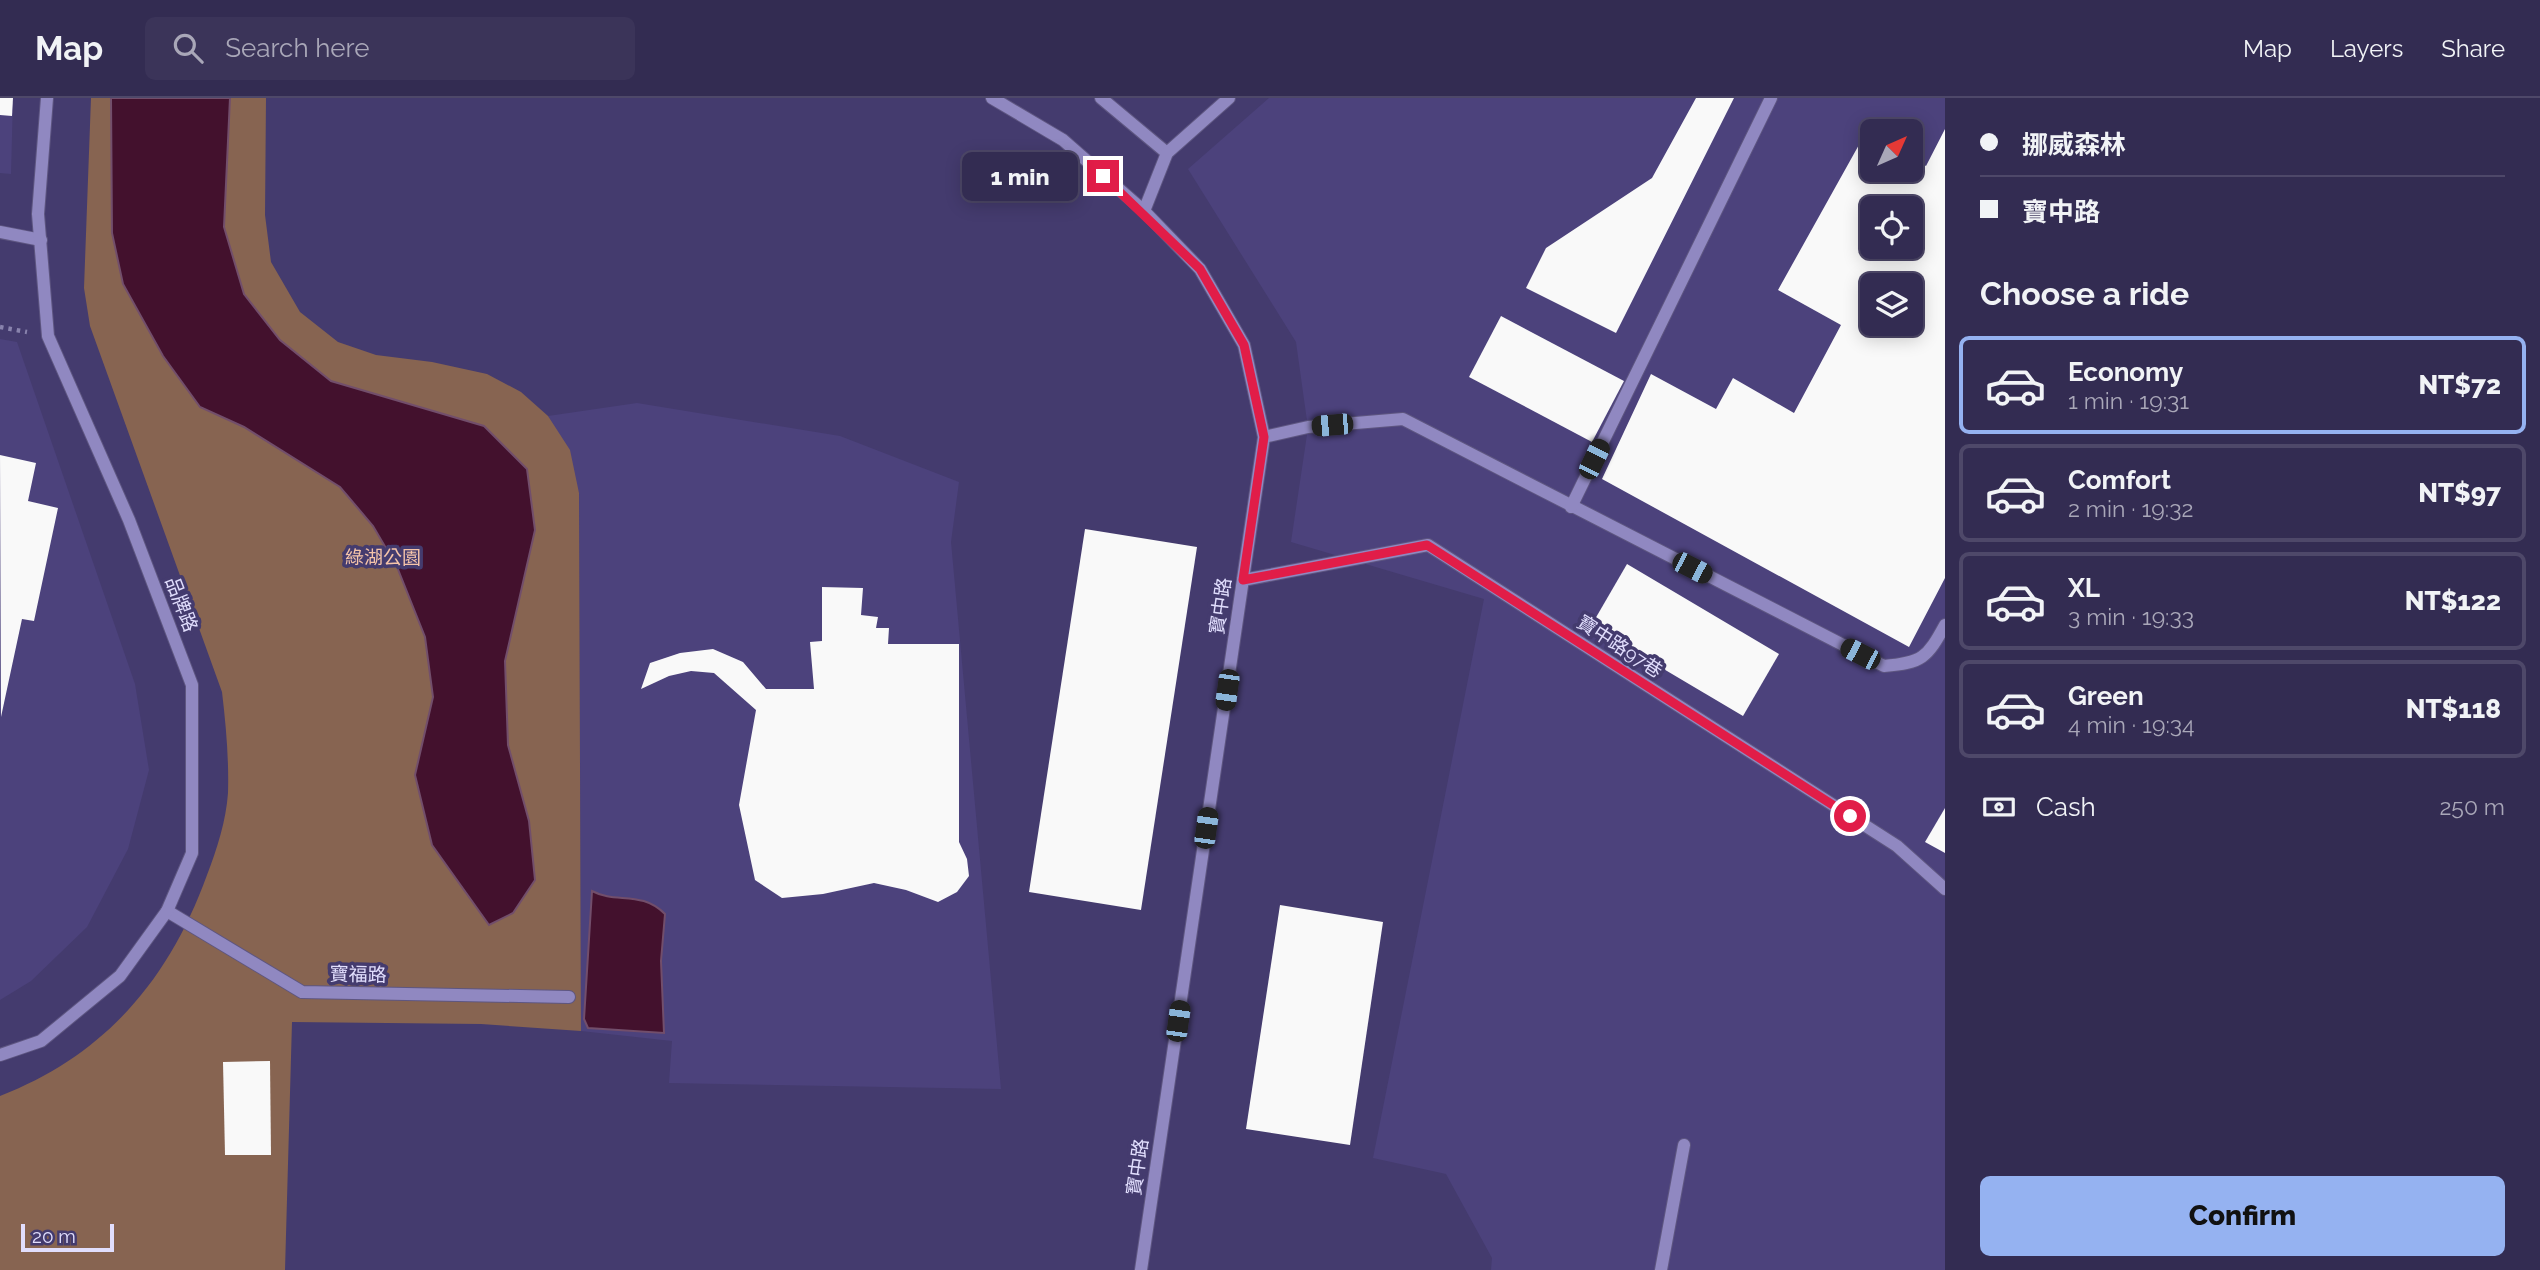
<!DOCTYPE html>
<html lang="en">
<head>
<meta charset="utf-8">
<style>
	:root { --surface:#332c52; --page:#3b3459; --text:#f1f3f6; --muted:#a9a7b8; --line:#4e4869; --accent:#95b2f1 }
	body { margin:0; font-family:Raleway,"Noto Sans TC",sans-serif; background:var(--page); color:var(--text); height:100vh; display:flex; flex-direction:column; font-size:26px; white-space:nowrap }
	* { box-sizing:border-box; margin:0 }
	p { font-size:23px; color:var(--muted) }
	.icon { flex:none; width:38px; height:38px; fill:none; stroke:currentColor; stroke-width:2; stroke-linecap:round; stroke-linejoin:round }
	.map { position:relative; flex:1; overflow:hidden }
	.panel { display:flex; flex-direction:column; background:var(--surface); width:595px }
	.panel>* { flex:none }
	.banner { display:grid; align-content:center; height:154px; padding:0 35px; background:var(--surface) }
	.needle { width:46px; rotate:45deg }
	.controls { position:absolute; left:1860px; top:21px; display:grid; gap:14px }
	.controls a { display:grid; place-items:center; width:63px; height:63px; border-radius:10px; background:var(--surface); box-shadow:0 4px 18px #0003,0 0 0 2px var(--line); font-size:35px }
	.scale { position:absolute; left:21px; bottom:18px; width:93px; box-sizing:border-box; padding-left:7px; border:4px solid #e1defd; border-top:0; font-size:19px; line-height:24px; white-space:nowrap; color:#e1defd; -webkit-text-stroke:5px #443b6e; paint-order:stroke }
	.end { position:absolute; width:32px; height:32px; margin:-16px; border:9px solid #e11d48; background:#fff; box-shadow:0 0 0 4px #fff }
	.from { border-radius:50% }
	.bubble { position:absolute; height:49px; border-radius:10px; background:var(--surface); box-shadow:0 4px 18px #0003,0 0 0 2px var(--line); font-size:23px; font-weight:800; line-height:49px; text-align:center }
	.car { position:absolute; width:21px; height:42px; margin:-21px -10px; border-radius:9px; box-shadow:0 0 5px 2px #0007; background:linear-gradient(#222 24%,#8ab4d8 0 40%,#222 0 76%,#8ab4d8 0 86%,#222 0) }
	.banner b { display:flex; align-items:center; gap:24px; height:66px; font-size:26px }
	.banner b+b { border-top:2px solid var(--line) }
	.banner i { width:18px; height:18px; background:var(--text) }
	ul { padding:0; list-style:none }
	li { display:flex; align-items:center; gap:21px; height:98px; margin:0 14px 10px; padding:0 21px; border:4px solid var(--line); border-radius:10px }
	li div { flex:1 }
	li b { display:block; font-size:26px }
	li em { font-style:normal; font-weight:800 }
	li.current { border-color:var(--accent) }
	li>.icon { width:63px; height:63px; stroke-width:1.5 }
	h2 { padding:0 35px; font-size:32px; line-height:84px }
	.pay { display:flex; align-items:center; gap:18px; height:77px; padding:0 35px; font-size:26px }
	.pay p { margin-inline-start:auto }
	.action { display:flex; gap:14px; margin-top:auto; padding:14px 35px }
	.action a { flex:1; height:80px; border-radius:10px; background:var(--accent); color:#111; font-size:28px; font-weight:800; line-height:80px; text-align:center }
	header { display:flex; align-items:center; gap:42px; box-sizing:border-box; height:98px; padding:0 35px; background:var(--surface); border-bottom:2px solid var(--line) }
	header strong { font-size:33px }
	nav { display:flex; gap:38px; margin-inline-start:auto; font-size:24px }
	.search { width:490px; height:63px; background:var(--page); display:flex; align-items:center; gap:18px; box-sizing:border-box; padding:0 24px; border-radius:10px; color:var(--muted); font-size:26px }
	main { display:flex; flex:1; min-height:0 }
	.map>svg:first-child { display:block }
	.built { fill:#4c427c; fill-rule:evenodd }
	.green { fill:#876451 }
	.water { fill:#43112d; stroke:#724e6b; stroke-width:2 }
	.building { fill:#f9f9f9; fill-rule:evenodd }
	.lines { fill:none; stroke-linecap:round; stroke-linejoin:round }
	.minor-casing { stroke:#5e5681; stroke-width:14 }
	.path { stroke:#8983ad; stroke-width:4.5; stroke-dasharray:3.5 5; stroke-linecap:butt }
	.minor { stroke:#9088c1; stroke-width:12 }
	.route { stroke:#e11d48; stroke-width:9 }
	.labels { text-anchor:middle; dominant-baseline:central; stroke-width:7; stroke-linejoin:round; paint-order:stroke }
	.park-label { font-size:19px; fill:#f5c4a9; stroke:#443b6e }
	.street-label { font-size:19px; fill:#e1defd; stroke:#443b6e }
</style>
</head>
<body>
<header>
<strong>Map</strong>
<div class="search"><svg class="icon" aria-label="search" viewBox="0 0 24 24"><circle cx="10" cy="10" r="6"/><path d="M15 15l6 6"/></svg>Search here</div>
<nav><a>Map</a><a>Layers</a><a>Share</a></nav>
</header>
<main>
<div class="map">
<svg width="1945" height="1172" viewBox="0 0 1945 1172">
	<rect width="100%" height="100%" fill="#443b6e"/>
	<g class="built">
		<path d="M0,0H13L11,76L0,75Z"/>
		<path d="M1269,0H1945V1172H1491L1492,1160L1446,1076L1373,1060L1484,501L1291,444L1308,330L1296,244L1188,71ZM1872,33H1911V72H1872ZM1872,110H1911V149H1872ZM1872,187H1911V226H1872Z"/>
		<path d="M0,241L17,244L135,586L149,672L128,751L87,829L31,883L0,902Z"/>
		<path d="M637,305L840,338L959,384L951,444L1001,991L669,985L672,943L581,933L579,395L548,318Z"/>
	</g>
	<path class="green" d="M91,0H266L265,117L271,164L300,214L338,244L376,257L432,264L487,276L521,294L548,318L570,352L579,395L581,933L481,926L292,924L285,1172H0V998C105,957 169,882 207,777C217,751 226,723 228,695C229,661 226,628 222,594L90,228L84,190Z"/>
	<g class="water">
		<path d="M111,0H230L224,129L244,196L280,242L331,283L484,328L527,371L535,432L505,563L508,647L529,723L535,782L513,815L489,827L432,747L415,677L433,599L425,539L397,469L373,428L340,389L244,329L200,309L163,258L123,186L112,135Z"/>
		<path d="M592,793C616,806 641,792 665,816L661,863L664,935L588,930L584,921Z"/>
	</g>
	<g class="building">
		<path d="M0,0H13L12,18L0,17Z"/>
		<path d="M1696,0H1734L1616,235L1526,190L1546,150L1652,80Z"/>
		<path d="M1945,31V480L1909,549L1602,381L1651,276L1716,311L1733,280L1794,315L1841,227L1778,192L1865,36L1872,40V72H1911V60L1926,68ZM1872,110H1911V149H1872ZM1872,187H1911V226H1872Z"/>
		<path d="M1501,218L1624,283L1592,344L1469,279Z"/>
		<path d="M0,357L36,365L28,403L58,410L34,523L22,521L1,619Z"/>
		<path d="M1085,431L1197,449L1141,812L1029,794Z"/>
		<path d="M1627,466L1779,556L1743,618L1591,528Z"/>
		<path d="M822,489L863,490L861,517L878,519L876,530H889L888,546H959V744L967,761L969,778L957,794L938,804L906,792L874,785L823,796L782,800L755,782L739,707L756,612L714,575L691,573L669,578L641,591L650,565L680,555L713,551L743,564L766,591H814L810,544L822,543Z"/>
		<path d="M1945,710V755L1925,744Z"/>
		<path d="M1280,807L1383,824L1350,1047L1246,1031Z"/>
		<path d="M270,963L271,1057H225L223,964Z"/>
	</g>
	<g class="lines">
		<g class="minor-casing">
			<g id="minor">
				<path d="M992,0L1063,42L1144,113L1200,171L1244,247L1264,339L1141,1172"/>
				<path d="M1101,0L1167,55"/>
				<path d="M1144,113L1167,55L1229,0"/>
				<path d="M0,134L41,142"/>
				<path d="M1264,339L1308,329L1403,321L1884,568C1922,565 1927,560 1945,527"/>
				<path d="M1571,409L1771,0"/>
				<path d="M1243,482L1428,447L1897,748L1945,791"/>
				<path d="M167,813L302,894L569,899"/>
				<path d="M0,957L41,943L120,878L167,813L192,755V587L129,422L48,238L38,116L47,0"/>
				<path d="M1661,1172L1684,1047"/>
			</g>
		</g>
		<path class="path" d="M0,229L27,234"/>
		<use href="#minor" class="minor"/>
	</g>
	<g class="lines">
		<path class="route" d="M1103,78L1200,171L1244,247L1264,339L1243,482L1427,447L1850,718"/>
	</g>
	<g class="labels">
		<g class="park-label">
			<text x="383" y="459">綠湖公園</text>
		</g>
		<g class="street-label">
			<text transform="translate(182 506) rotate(69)">品牌路</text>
			<text transform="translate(1220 508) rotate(-82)">寶中路</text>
			<text transform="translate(1620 548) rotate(33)">寶中路97巷</text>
			<text transform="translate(358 876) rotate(1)">寶福路</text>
			<text transform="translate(1137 1069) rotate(-82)">寶中路</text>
		</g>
	</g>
</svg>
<div class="controls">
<a><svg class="needle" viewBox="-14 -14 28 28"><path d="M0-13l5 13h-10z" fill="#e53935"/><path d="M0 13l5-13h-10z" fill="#a9a7b8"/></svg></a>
<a><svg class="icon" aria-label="locate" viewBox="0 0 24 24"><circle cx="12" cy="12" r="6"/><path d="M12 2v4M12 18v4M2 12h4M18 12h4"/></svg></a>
<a><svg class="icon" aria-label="layers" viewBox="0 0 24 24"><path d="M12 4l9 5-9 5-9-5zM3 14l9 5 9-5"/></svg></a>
</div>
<div class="scale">20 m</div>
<i class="end from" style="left:1850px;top:718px"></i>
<i class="end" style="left:1103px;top:78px"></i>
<div class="bubble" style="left:962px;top:54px;width:116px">1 min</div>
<i class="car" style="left:1332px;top:327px;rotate:265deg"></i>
<i class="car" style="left:1594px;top:361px;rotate:26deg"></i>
<i class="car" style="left:1692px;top:470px;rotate:117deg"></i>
<i class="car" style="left:1860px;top:556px;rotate:297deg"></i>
<i class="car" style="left:1227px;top:592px;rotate:188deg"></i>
<i class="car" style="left:1206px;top:730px;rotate:8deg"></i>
<i class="car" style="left:1178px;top:923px;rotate:8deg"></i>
</div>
<section class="panel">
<div class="banner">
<b><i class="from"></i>挪威森林</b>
<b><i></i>寶中路</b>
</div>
<h2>Choose a ride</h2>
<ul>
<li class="current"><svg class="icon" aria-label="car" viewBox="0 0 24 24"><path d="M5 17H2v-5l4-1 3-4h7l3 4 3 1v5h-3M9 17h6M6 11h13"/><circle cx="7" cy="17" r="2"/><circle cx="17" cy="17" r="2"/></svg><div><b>Economy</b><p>1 min · 19:31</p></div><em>NT$72</em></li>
<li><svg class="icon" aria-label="car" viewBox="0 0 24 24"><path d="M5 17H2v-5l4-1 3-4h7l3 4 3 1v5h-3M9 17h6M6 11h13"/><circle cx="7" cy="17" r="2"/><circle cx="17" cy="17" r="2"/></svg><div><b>Comfort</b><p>2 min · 19:32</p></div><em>NT$97</em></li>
<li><svg class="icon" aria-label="car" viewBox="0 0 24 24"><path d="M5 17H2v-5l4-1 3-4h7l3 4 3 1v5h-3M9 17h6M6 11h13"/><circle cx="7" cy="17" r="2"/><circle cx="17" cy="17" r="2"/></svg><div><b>XL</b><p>3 min · 19:33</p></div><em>NT$122</em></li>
<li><svg class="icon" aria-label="car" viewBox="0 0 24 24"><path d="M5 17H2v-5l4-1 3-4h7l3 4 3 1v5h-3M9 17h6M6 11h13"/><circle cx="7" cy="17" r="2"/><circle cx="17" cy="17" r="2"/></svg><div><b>Green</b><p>4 min · 19:34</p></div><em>NT$118</em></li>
</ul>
<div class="pay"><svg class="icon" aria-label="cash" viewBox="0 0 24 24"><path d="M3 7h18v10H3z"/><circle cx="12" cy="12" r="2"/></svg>Cash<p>250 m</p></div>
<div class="action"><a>Confirm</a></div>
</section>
</main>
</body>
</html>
